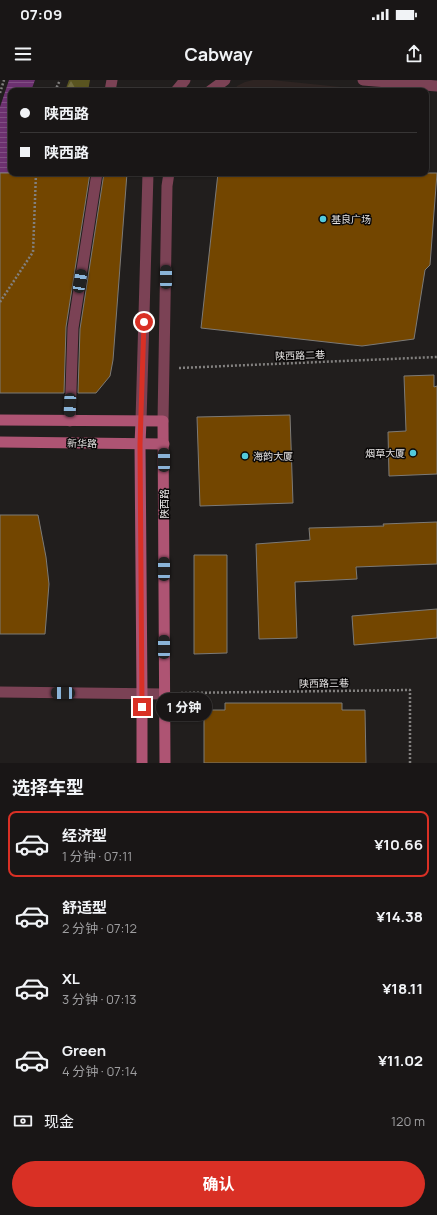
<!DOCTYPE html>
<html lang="zh">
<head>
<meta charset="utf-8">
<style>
	:root { --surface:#191616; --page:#221f1f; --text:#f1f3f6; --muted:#9f9fa1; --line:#373535; --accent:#d93025 }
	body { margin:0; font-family:Manrope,"Noto Sans SC",sans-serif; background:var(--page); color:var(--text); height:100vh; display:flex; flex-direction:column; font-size:15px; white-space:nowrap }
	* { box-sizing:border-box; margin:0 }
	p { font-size:13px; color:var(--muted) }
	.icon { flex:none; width:22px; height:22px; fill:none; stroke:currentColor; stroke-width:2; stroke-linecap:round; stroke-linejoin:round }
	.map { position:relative; height:683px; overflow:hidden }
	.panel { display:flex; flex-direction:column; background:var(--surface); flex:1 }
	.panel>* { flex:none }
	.hud { position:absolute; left:8px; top:8px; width:421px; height:88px; border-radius:8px; box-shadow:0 1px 3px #0004,0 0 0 1px var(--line); display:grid; align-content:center; height:88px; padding:0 12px; background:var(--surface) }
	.end { position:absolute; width:18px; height:18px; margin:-9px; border:5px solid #d93025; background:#fff; box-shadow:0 0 0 2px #fff }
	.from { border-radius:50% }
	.bubble { position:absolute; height:28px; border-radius:14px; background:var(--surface); box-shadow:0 1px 3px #0004,0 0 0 1px var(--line); font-size:13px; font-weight:700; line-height:28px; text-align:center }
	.car { position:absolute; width:12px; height:24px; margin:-12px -6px; border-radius:5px; box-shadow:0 0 3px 1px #0007; background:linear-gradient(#222 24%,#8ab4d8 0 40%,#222 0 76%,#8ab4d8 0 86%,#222 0) }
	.hud b { display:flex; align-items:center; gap:14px; height:38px; font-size:15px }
	.hud b+b { border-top:1px solid var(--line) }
	.hud i { width:10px; height:10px; background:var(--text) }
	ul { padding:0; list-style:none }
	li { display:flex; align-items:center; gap:12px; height:66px; margin:0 8px 6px; padding:0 4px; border:2px solid transparent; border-radius:8px }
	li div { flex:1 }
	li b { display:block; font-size:15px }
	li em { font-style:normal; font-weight:700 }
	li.current { border-color:var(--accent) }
	li>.icon { width:36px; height:36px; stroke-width:1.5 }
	h2 { padding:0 12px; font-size:18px; line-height:48px }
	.pay { display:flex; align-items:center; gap:10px; height:44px; padding:0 12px; font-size:15px }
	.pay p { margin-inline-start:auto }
	.cta { display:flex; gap:8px; margin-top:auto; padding:8px 12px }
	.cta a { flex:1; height:46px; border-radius:24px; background:var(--accent); color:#fff; font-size:16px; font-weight:700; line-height:46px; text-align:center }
	.status { display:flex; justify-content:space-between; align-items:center; height:28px; padding:0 20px; background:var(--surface); direction:ltr }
	.status svg { height:11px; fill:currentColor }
	header { display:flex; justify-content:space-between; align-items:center; height:52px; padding:0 12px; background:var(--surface); font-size:18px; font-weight:700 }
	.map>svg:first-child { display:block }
	.built { fill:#2e2422 }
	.forest { fill:url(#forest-firs) }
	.water { fill:url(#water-rules) }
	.building { fill:#734600; stroke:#7c7a77 }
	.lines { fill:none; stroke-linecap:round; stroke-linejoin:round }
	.path { stroke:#82807f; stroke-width:2.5; stroke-dasharray:2 2; stroke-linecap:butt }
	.service { stroke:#7b4255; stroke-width:11 }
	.minor { stroke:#7b4255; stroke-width:11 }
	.tertiary { stroke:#7b4255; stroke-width:11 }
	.secondary { stroke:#ae5473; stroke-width:11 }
	.route { stroke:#d93025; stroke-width:5 }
	.poi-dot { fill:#53cadc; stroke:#0a0808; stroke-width:1.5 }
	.labels { text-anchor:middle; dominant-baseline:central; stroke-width:3; stroke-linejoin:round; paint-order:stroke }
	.poi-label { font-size:10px; fill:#e6e4e3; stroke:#0a0808; text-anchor:start }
	.street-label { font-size:10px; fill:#e6e4e3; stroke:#0a0808 }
</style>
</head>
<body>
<div class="status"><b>07:09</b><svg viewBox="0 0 49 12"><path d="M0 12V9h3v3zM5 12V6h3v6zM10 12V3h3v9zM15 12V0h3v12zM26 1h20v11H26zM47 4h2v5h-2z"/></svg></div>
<header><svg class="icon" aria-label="menu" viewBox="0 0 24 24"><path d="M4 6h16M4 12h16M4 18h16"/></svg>Cabway<svg class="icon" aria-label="share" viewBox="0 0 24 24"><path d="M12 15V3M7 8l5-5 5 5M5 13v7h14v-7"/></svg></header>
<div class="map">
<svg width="437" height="683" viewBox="0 0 437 683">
	<defs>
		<pattern id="forest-firs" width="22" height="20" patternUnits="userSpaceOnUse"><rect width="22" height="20" fill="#595420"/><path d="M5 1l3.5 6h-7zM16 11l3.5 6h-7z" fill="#716c40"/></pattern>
		<pattern id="water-rules" width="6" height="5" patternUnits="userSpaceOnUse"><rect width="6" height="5" fill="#6c3170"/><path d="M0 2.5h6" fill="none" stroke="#814f84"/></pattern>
	</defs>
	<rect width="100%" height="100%" fill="#211e1d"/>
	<path class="built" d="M253,0H272L380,11H234L237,6L245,2Z"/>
	<path class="forest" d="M69,0H90L88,11H65Z"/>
	<path class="water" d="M9,0H35L31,11H11V93L0,167V27Z"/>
	<g class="building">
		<path d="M0,93H90L66,247L64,313H0Z"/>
		<path d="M104,93H127L113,280L110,296L96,313H78L80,249Z"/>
		<path d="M218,93H437L430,185L425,190L414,259L362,266L201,248Z"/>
		<path d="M434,295V307L437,306V394L389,396L388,352L406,351L404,296Z"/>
		<path d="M290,335L293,423L200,426L197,337Z"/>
		<path d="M0,435H38L46,477L49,504L45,554H0Z"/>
		<path d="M437,442V484L356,487L357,499L295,502L297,558L259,559L256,464L310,460L309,448L384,446L383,444Z"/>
		<path d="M194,475H227V573L194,574Z"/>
		<path d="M437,529V558L354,565L352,536Z"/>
		<path d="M225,623H342V630H365L366,683H204V630H225Z"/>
	</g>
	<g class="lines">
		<g class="path">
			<path d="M55,11L60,0"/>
			<path d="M0,13L4,0"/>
			<path d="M0,222L33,172L36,93"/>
			<path d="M179,288L437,277"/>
			<path d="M181,613L410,610V683"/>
		</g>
		<g class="service">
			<path d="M110,11L112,0"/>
			<path d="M70,341L73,248L97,93"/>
		</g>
		<path class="minor" d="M0,612L165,614"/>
		<g class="tertiary">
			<path d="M363,0L437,6"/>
			<path d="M176,11L185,0"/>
			<path d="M210,11L225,0"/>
			<path d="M141,341L148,93"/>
			<path d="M163,341L167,106L169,93"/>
		</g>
		<g class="secondary">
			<path d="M0,340L163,341L165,683"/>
			<path d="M141,341L140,364L142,614V683"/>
			<path d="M0,362L164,364"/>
		</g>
	</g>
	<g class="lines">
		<path class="route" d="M142,627L140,364L144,242"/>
	</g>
	<g class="poi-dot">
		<circle cx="323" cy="139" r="4"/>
		<circle cx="413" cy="373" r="4"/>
		<circle cx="245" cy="376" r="4"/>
	</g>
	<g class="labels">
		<g class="poi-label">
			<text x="331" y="139">基良广场</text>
			<text x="405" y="373" text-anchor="end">烟草大厦</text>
			<text x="253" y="376">海韵大厦</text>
		</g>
		<g class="street-label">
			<text transform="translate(300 275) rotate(-2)">陕西路二巷</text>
			<text transform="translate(82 363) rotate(1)">新华路</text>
			<text transform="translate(164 424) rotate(-90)">陕西路</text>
			<text transform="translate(324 603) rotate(-1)">陕西路三巷</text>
		</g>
	</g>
</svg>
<i class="end from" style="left:144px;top:242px"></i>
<i class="end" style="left:142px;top:627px"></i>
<div class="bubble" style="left:156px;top:613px;width:56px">1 分钟</div>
<i class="car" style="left:166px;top:197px;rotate:0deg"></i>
<i class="car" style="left:80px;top:201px;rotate:9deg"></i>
<i class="car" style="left:70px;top:325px;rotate:182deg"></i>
<i class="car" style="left:164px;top:380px;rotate:0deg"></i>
<i class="car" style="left:164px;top:489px;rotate:0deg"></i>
<i class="car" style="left:164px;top:567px;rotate:0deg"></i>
<i class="car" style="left:63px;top:613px;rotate:271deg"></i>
<div class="hud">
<b><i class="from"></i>陕西路</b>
<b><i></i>陕西路</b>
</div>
</div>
<section class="panel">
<h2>选择车型</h2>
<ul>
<li class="current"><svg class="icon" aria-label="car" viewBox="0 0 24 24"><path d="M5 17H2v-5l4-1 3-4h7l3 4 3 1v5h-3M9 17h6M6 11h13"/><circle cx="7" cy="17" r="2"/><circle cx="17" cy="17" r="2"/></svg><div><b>经济型</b><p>1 分钟 · 07:11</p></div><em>¥10.66</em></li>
<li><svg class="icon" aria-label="car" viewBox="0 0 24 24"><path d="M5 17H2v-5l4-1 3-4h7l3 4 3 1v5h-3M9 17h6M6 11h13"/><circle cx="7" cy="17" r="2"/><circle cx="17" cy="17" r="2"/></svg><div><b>舒适型</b><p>2 分钟 · 07:12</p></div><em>¥14.38</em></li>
<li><svg class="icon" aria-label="car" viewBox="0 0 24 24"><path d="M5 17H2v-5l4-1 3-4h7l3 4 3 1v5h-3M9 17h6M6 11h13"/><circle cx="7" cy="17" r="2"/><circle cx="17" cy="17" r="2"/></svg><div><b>XL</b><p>3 分钟 · 07:13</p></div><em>¥18.11</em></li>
<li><svg class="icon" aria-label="car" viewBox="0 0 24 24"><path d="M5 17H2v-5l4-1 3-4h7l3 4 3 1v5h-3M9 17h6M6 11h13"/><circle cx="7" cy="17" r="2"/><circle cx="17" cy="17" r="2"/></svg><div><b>Green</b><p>4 分钟 · 07:14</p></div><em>¥11.02</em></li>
</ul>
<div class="pay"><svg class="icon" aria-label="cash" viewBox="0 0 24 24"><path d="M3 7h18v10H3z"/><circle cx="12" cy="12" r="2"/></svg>现金<p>120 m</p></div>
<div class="cta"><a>确认</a></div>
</section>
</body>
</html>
